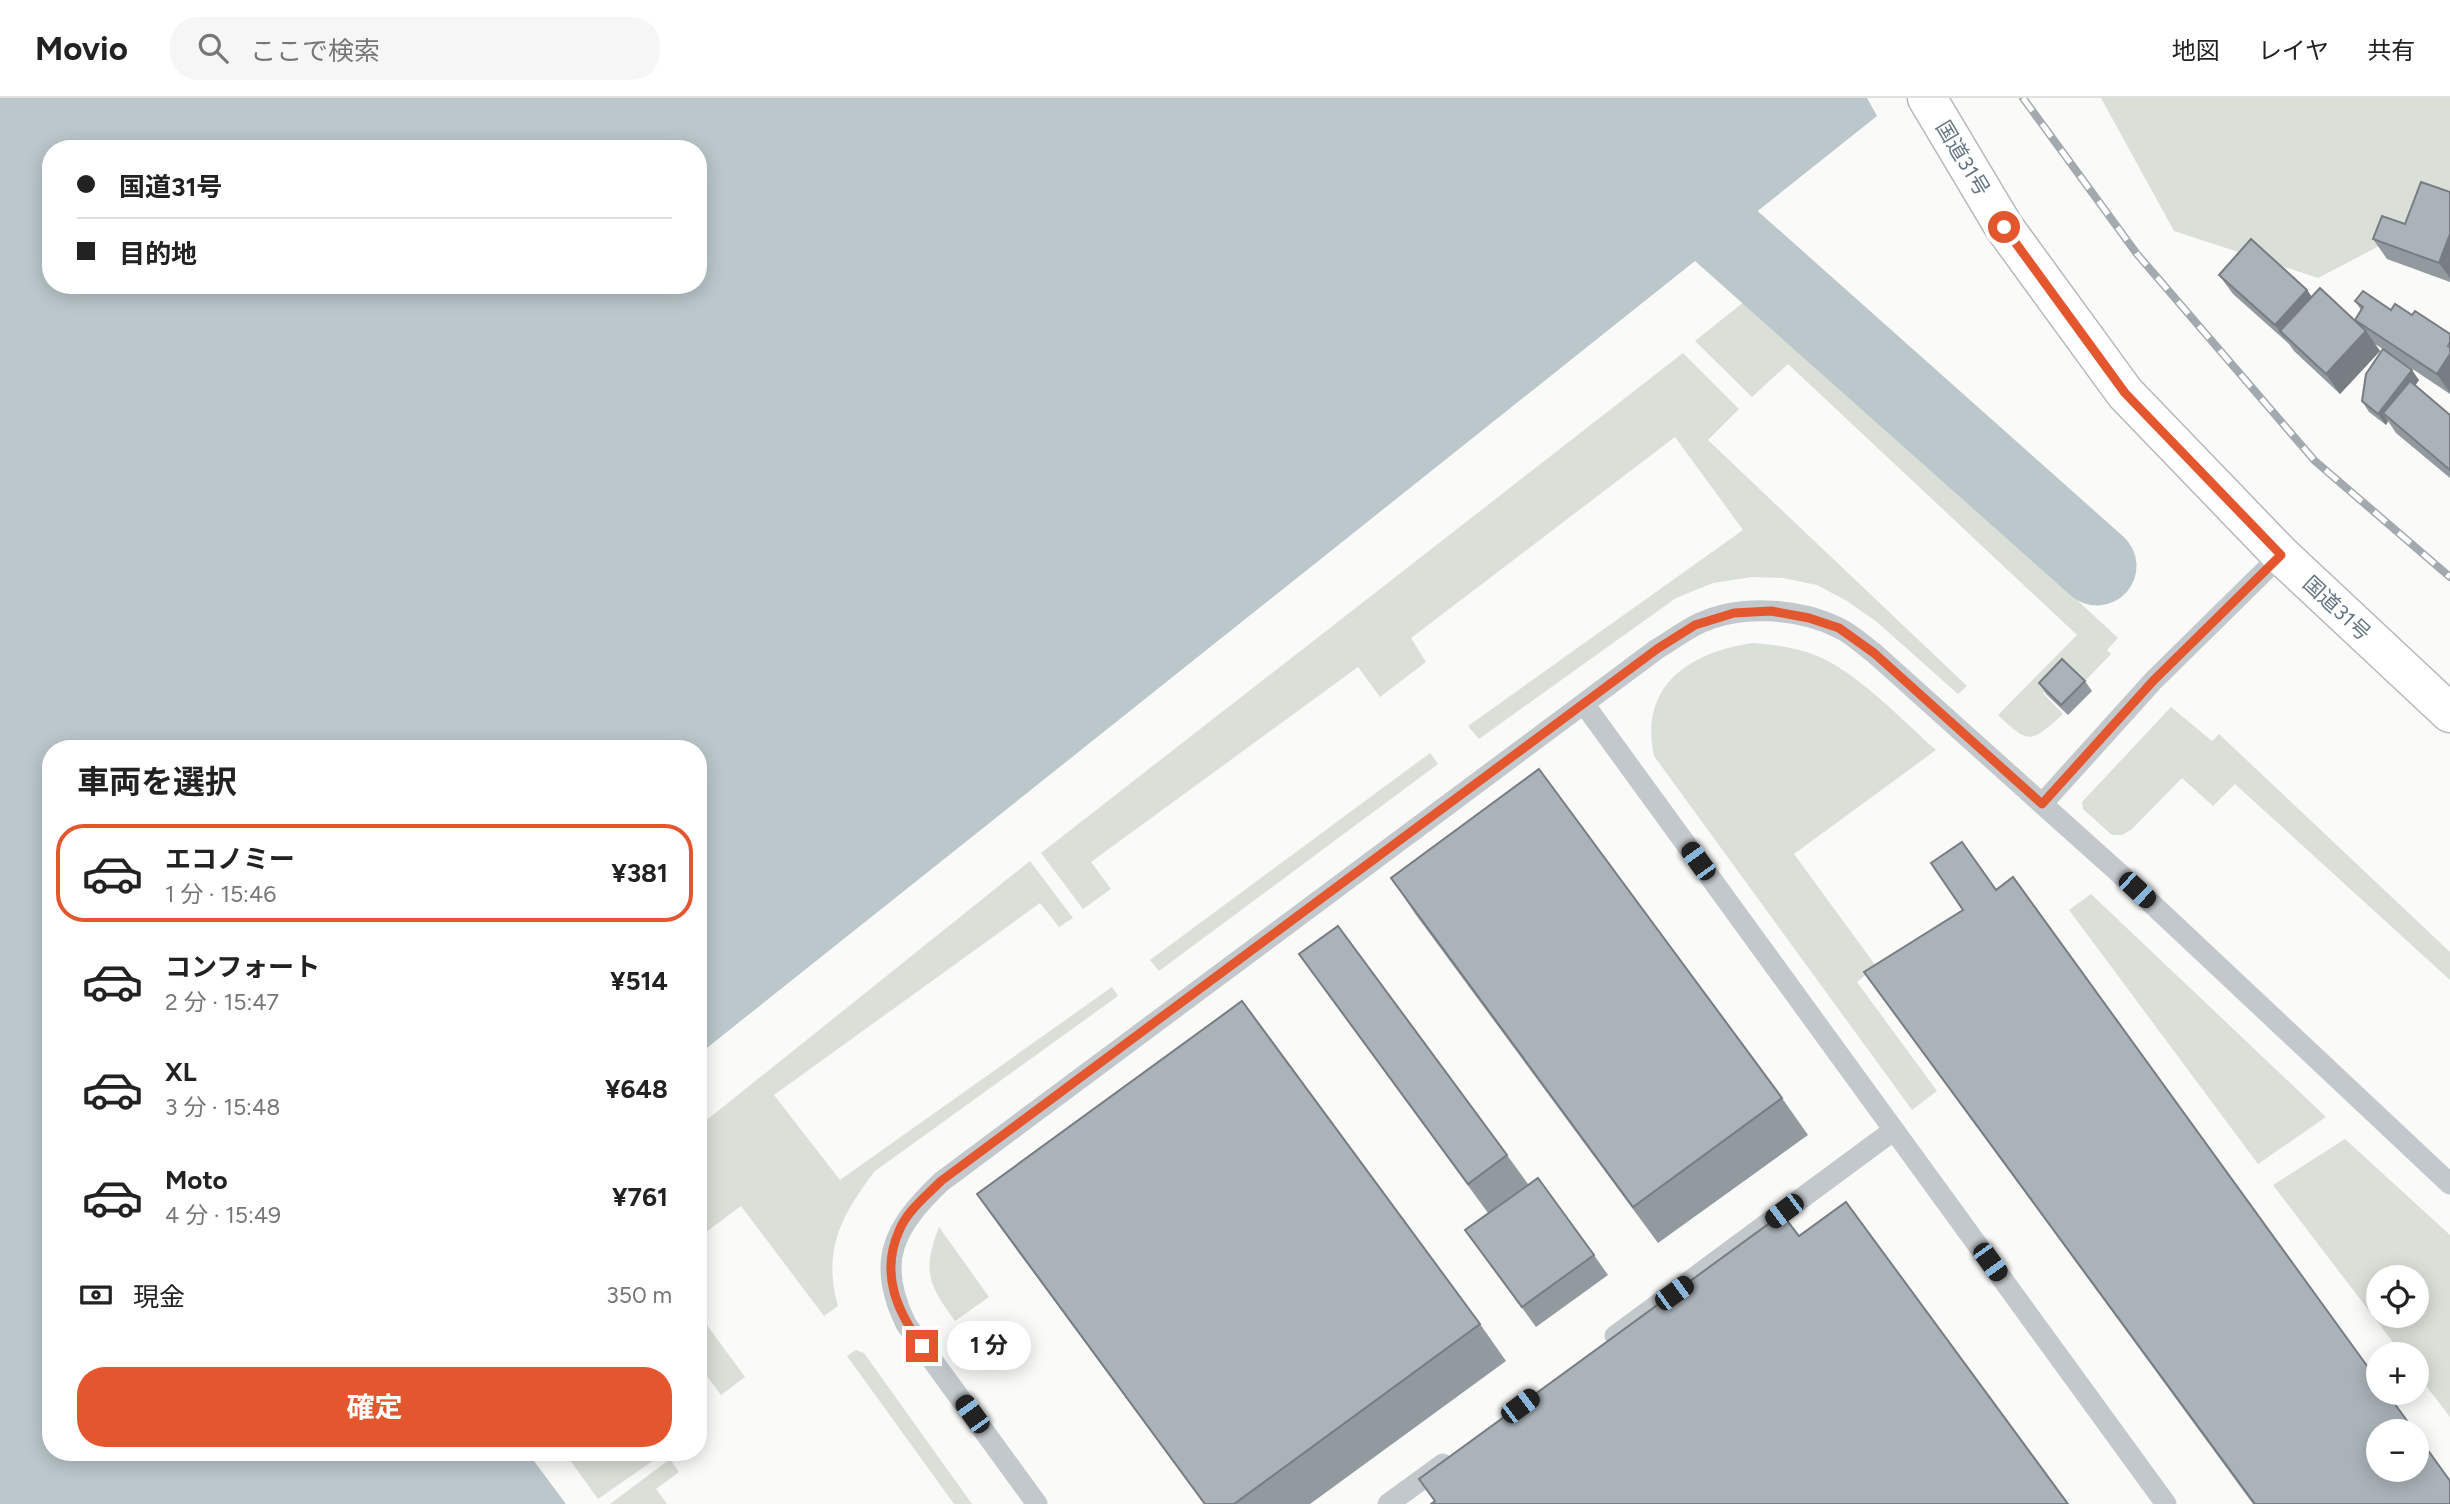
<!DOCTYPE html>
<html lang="ja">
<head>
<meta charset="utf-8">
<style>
	:root { --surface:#fff; --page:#f6f6f6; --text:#222; --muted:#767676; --line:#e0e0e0; --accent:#e4572e }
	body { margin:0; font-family:Figtree,"Noto Sans JP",sans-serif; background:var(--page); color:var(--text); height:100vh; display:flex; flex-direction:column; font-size:26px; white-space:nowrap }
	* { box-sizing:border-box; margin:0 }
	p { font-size:23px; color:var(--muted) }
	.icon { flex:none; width:38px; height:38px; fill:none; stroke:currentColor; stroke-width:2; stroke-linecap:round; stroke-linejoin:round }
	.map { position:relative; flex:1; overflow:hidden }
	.side { position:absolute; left:42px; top:642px; width:665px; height:721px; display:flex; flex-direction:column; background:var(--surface); border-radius:28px; box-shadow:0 4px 18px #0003 }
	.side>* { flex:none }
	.banner { position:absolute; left:42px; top:42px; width:665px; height:154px; border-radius:28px; box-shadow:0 4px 18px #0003; display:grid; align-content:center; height:154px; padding:0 35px; background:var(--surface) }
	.fabs { position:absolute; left:2366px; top:1167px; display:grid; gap:14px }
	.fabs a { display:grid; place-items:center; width:63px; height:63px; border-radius:50%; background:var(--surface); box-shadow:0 4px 18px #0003; font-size:35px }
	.end { position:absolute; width:32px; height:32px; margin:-16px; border:9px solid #e4572e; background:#fff; box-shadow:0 0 0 4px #fff }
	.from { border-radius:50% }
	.bubble { position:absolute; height:49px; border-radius:24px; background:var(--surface); box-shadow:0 4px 18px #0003; font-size:23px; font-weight:700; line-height:49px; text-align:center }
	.car { position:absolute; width:21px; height:42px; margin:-21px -10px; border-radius:9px; box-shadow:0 0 5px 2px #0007; background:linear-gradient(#222 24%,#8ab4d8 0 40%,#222 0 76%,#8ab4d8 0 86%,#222 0) }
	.banner b { display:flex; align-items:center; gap:24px; height:66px; font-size:26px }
	.banner b+b { border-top:2px solid var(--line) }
	.banner i { width:18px; height:18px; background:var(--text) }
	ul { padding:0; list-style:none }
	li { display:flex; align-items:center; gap:21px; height:98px; margin:0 14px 10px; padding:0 21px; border:4px solid transparent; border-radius:28px }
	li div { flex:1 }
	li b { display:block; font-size:26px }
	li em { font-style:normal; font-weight:700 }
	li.active { border-color:var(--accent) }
	li>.icon { width:63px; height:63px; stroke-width:1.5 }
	h2 { padding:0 35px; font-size:32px; line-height:84px }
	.pay { display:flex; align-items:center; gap:18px; height:77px; padding:0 35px; font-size:26px }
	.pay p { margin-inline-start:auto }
	.cta { display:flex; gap:14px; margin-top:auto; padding:14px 35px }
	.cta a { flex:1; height:80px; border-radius:28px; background:var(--accent); color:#fff; font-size:28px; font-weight:700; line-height:80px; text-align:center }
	header { display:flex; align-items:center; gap:42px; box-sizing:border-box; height:98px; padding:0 35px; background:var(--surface); border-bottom:2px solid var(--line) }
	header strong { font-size:33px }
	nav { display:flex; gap:38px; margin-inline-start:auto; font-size:24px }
	.search { width:490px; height:63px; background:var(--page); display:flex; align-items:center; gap:18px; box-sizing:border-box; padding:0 24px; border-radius:28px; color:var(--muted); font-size:26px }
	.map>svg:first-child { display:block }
	.green { fill:#dadfd7; fill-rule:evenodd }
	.water { fill:#bbc7cb; fill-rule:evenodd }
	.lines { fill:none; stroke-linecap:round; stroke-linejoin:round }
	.river { stroke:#bbc7cb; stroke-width:79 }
	.trunk-casing { stroke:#b4b9bd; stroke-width:41 }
	.service { stroke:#c3c8cc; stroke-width:21 }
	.trunk { stroke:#fff; stroke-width:38 }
	.rail-casing { stroke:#a2aab0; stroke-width:8 }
	.rail { stroke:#fff; stroke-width:5; stroke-dasharray:16; stroke-linecap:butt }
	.wall { fill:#929a9f }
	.shaded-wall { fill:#777d82 }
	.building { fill:#aab3b9; stroke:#777d82; stroke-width:2 }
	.route { stroke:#e4572e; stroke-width:9 }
	.labels { text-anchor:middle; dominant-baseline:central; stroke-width:7; stroke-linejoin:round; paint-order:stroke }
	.street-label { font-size:21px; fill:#657683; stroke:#fff }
</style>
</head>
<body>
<header>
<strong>Movio</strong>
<div class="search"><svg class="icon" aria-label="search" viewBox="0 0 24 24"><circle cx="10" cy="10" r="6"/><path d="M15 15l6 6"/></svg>ここで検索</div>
<nav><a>地図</a><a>レイヤ</a><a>共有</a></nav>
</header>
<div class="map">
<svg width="2450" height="1406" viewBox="0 0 2450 1406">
	<rect width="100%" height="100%" fill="#fafaf8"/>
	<g class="green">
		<path d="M2101,0H2450V114L2446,113L2318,180L2174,133Z"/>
		<path d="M1750,199L2118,540L2107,552L2111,556L2085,583L2069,568L2043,595L2063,616C2031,645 2029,647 1998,617L2077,537L1788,266L1752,299L1695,243Z"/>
		<path d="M1683,255L1739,311L1708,342L1967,588L1958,596L1877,524L1847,503L1817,487L1783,480L1752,479L1713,485L1676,500L1479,641L1468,628L1743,432L1675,339L1411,540L1426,564L1380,599L1358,569L1091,764L1111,791L1083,811L1041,755Z"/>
		<path d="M1753,545C1777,547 1800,550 1822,560C1863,580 1902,622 1936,652L1794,756L1876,868L1857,884L1937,993L1912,1012L1654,658C1639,587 1690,554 1753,545Z"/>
		<path d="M2171,609L2212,643L2219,636L2450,854V882L2235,686L2213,708L2182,680L2131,732L2122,737H2112L2083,711L2082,704Z"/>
		<path d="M1430,655L1438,666L1159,873L1150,862Z"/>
		<path d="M1030,763L1073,820L1059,829L1040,805L774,997L840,1082L1112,889L1118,898L875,1073C842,1116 822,1152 838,1208L824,1218L741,1108L698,1140V1029Z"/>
		<path d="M2091,796L2326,1019L2258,1066L2069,812Z"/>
		<path d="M2345,1041L2450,1137V1319L2417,1276V1256H2402L2273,1087ZM2378,1180H2417V1218H2378Z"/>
		<path d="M939,1129L989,1199L955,1223C928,1186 922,1173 939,1129Z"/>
		<path d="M698,1215L745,1279L721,1297L698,1266Z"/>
		<path d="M856,1252L864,1255L972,1406H954L847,1258Z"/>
		<path d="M565,1355H664L598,1401Z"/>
		<path d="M670,1361L679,1374L656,1391L667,1406H610Z"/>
	</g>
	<path class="water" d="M0,0H1867L1877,18L698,957V651H51V1354L528,1355L566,1406H0ZM51,51H698V187H51Z"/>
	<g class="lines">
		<path class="river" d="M1705,119L2097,468"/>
		<g class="trunk-casing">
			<path id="trunk" d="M1927,0L2004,129L2125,295L2281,457L2450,615"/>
		</g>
		<g class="service">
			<path d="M1584,606L2166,1406"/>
			<path d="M2042,706L2153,583L2281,457"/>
			<path d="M1615,1238L1894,1032"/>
			<path d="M1037,1406L906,1226C875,1163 894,1129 941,1084L1657,551C1669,544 1681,535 1694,528C1736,506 1797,509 1839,530C1852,536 1863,547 1874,555L2118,774L2450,1086"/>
			<path d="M1388,1406L1443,1366"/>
		</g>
		<use href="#trunk" class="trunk"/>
		<g class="rail-casing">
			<path id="rail" d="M2023,0L2137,156L2315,363L2450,479"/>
		</g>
		<use href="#rail" class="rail"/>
	</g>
	<g class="wall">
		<path d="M2450,94V184L2387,161L2373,141L2405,126Z"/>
		<path d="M2219,177L2307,192L2312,199L2357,224L2355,222L2361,212L2355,203L2412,217L2450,236V296L2387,254L2419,282L2415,288L2450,317V380L2396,335L2388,323L2386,327L2369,314L2362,303L2383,251L2375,246L2380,253L2340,296L2294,253L2289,246L2233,196Z"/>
		<path d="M2085,583L2092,593L2068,617L2046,596L2039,585Z"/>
		<path d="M1391,780L1782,1000L1808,1037L1658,1145L1416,817Z"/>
		<path d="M1996,792L2450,1406H2253L1890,910L1864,874Z"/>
		<path d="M1299,856L1507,1057L1528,1086L1488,1115Z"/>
		<path d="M977,1096L1480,1226L1506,1263L1310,1406H1204L1003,1133Z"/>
		<path d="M1465,1132L1594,1157L1608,1177L1536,1229Z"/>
	</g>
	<g class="shaded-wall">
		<path d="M2450,136V180L2439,165Z"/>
		<path d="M2307,192L2321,212L2280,233L2289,246L2275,227Z"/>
		<path d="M2366,233L2380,253L2340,296L2326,276Z"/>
		<path d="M2450,256V295L2437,276Z"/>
		<path d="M2412,272L2419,282L2390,321L2383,315L2388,323L2386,327L2378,316Z"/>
	</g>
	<g class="building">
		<path d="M2421,84L2450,94V136L2439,165L2373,141L2382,118L2405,126Z"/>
		<path d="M2251,141L2307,192L2275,227L2219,177Z"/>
		<path d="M2320,190L2366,233L2326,276L2280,233Z"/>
		<path d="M2363,193L2391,212L2395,206L2412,217L2415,213L2450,236V244L2448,248L2450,249V256L2437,276L2355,222L2363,209L2355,203Z"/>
		<path d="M2383,251L2412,272L2378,316L2362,303L2366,276Z"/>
		<path d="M2410,283L2450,317V372L2383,315Z"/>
		<path d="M2062,561L2085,583L2061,607L2039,585Z"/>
		<path d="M1539,671L1782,1000L1633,1109L1391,780Z"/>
		<path d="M1962,744L1996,792L2013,779L2378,1283V1295H2387L2415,1334H2378V1372H2417V1337L2450,1383V1406H2255L1864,874L1963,812L1931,765Z"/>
		<path d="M1338,828L1507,1057L1468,1086L1299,856Z"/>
		<path d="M1242,903L1480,1226L1234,1406H1205L977,1096Z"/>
		<path d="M1538,1080L1594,1157L1522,1209L1465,1132Z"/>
		<path d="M1846,1104L2068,1406H1431L1435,1403L1419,1381L1782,1116L1799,1138Z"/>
	</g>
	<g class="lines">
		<path class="route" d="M922,1248C897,1213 880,1176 899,1133C907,1113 926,1098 941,1083L1657,551L1695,527L1734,515L1771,513L1809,520L1839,530L1874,555L2042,706L2153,583L2281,457L2125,295L2004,129"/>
	</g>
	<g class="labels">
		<g class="street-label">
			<text transform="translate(1963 60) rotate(59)">国道31号</text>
			<text transform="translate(2337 510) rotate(43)">国道31号</text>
		</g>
	</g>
</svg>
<div class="fabs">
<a><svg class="icon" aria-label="locate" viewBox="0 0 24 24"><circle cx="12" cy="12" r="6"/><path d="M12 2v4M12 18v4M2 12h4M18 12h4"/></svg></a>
<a>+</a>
<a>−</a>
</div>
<i class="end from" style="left:2004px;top:129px"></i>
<i class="end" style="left:922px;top:1248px"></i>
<div class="bubble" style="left:947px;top:1223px;width:84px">1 分</div>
<i class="car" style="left:1698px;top:763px;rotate:324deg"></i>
<i class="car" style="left:2137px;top:792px;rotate:133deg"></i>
<i class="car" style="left:1784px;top:1113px;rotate:233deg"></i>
<i class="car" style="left:1990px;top:1164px;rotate:144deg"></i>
<i class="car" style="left:1674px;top:1195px;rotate:54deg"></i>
<i class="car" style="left:1520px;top:1308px;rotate:53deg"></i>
<i class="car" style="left:972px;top:1316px;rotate:324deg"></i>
<div class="banner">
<b><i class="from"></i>国道31号</b>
<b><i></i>目的地</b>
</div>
<section class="side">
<h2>車両を選択</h2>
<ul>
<li class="active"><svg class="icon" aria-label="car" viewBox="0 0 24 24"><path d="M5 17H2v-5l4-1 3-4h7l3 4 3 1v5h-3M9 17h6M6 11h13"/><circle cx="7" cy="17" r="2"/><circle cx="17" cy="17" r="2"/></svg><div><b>エコノミー</b><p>1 分 · 15:46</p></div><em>¥381</em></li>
<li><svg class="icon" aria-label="car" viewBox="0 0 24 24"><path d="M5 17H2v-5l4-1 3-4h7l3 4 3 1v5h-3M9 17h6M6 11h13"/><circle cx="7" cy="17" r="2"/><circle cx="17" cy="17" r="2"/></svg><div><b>コンフォート</b><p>2 分 · 15:47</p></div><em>¥514</em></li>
<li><svg class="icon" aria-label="car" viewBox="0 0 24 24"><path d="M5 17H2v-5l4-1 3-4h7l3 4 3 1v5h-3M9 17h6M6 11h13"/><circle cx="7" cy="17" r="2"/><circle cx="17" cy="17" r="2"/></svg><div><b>XL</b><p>3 分 · 15:48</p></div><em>¥648</em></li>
<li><svg class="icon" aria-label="car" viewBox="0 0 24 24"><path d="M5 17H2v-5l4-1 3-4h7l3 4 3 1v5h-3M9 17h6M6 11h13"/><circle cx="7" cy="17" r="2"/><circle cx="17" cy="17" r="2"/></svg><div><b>Moto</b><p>4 分 · 15:49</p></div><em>¥761</em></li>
</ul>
<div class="pay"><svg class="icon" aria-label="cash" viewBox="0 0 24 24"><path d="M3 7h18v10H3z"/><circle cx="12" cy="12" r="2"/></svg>現金<p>350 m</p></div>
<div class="cta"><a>確定</a></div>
</section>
</div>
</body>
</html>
